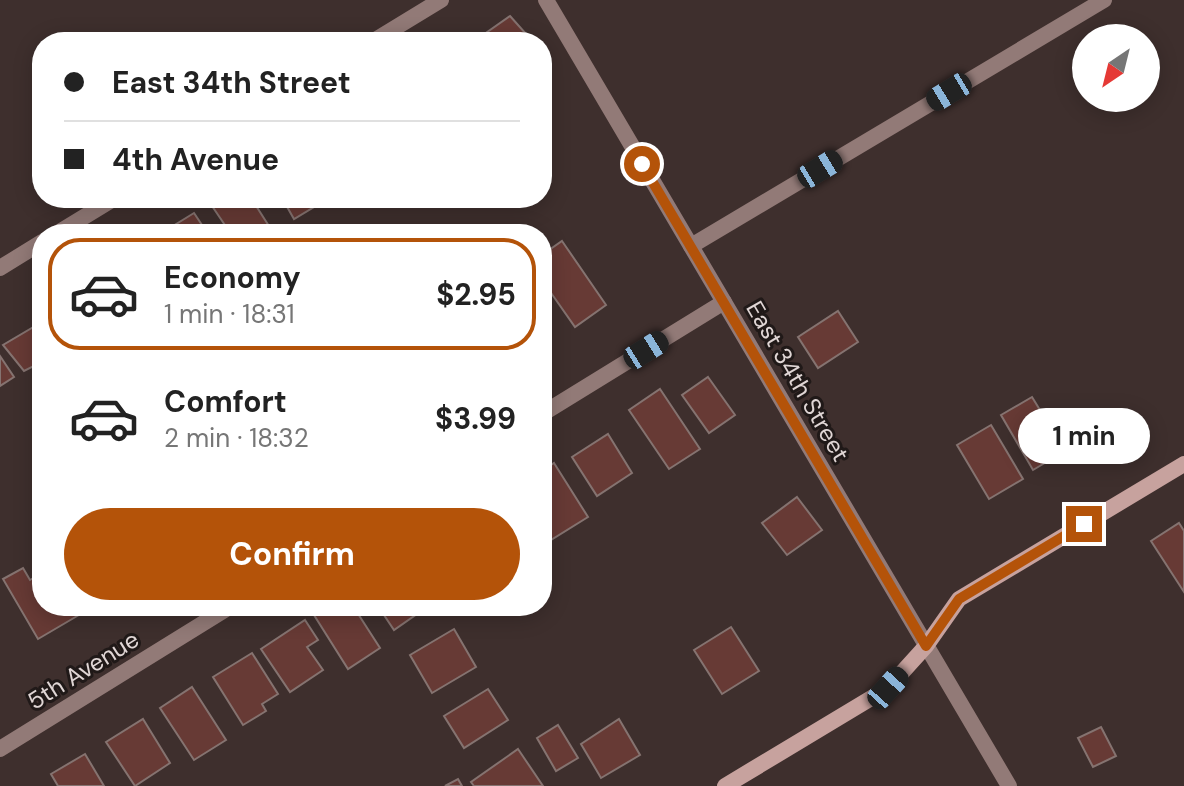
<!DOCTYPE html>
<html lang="en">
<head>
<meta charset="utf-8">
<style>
	:root { --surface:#fff; --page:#f6f6f6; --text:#222; --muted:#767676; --line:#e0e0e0; --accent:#b45309 }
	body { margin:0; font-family:"DM Sans",sans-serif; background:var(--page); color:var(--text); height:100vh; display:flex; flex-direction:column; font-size:30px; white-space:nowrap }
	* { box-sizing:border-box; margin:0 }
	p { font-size:26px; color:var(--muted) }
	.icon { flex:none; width:44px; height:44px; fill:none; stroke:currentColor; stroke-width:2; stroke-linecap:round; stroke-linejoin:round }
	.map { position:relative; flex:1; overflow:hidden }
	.drawer { position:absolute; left:32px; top:224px; width:520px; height:392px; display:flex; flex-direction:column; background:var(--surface); border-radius:32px; box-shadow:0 4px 20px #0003 }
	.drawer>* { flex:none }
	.top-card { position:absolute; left:32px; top:32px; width:520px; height:176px; border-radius:32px; box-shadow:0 4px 20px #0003; display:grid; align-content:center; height:176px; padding:0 32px; background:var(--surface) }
	.needle { width:52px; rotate:215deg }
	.tools { position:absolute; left:1072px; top:24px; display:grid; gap:16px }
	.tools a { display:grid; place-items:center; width:88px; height:88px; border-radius:50%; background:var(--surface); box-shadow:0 4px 20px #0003; font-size:40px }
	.end { position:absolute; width:36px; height:36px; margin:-18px; border:10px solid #b45309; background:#fff; box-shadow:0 0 0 4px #fff }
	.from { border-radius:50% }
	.bubble { position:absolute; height:56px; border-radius:28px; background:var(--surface); box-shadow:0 4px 20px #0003; font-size:26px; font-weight:700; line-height:56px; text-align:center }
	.car { position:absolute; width:24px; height:48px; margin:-24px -12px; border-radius:10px; box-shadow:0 0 6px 2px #0007; background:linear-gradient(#222 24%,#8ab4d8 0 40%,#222 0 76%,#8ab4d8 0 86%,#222 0) }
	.top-card b { display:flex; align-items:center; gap:28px; height:76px; font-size:30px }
	.top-card b+b { border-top:2px solid var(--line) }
	.top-card i { width:20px; height:20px; background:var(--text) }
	ul { padding:14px 0 0; list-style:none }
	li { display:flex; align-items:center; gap:24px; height:112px; margin:0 16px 12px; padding:0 16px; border:4px solid transparent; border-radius:32px }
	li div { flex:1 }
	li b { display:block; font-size:30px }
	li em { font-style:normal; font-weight:700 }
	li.selected { border-color:var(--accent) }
	li>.icon { width:72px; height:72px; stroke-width:1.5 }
	.action { display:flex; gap:16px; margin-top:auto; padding:16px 32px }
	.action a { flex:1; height:92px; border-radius:48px; background:var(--accent); color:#fff; font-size:32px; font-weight:700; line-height:92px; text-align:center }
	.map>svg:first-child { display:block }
	.building { fill:#673a35; stroke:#857370; stroke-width:2 }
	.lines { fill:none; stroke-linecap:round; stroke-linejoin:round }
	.street { stroke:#927a77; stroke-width:16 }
	.secondary { stroke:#c7a29e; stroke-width:16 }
	.route { stroke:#b45309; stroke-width:10 }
	.labels { text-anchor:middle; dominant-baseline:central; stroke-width:6; stroke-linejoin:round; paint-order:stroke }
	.street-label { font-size:24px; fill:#e0d6d5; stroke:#201918 }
</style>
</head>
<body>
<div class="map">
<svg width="1184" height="786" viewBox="0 0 1184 786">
	<rect width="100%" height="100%" fill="#3e2f2d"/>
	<g class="building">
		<path d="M510,16L527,35L515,42H473Z"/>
		<path d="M223,198H251L274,234H231L210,203Z"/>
		<path d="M282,198H329L294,219Z"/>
		<path d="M194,213L208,234H166L165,231Z"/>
		<path d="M562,241L606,305L575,327L542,280V255Z"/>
		<path d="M838,311L858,342L818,368L798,337Z"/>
		<path d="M42,322V362L24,371L3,345Z"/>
		<path d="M0,356L14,377L0,386Z"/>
		<path d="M708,377L735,415L709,433L682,395Z"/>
		<path d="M660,389L700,449L669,469L629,410Z"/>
		<path d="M1032,397L1065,451L1033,470L1001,415Z"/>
		<path d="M991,425L1023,479L989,499L957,445Z"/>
		<path d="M608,434L632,473L597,496L572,457Z"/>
		<path d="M554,463L588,517L546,543L542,536V471Z"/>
		<path d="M797,497L822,530L787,555L762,523Z"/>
		<path d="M1179,523L1184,531V592L1151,541Z"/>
		<path d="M23,568L30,580L42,573V606H80L84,612L38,639L3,579Z"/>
		<path d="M327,606H353L380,648L348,669L314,615Z"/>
		<path d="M378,606H423L424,609L394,630Z"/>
		<path d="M305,620L318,640L307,647L323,670L290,692L261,649Z"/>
		<path d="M731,627L759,671L722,694L694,650Z"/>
		<path d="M454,629L476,667L432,693L410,655Z"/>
		<path d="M252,653L278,694L262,704L266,711L243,725L213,677Z"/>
		<path d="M192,687L226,740L194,760L160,708Z"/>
		<path d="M488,689L508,720L464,748L444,716Z"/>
		<path d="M143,719L170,763L135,786L106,742Z"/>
		<path d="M619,719L640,755L601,778L581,744Z"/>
		<path d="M558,725L578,758L556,771L537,738Z"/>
		<path d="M1101,727L1116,756L1093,767L1078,738Z"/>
		<path d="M518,749L543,786H474L471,782Z"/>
		<path d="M85,754L104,786H58L51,774Z"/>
		<path d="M458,779L462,786H445Z"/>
	</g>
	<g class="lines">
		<g class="street">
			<path d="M546,0L1009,786"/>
			<path d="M372,42L441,0"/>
			<path d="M56,234L115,198"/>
			<path d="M691,246L1104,0"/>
			<path d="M0,268L42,242"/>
			<path d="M542,414L724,302"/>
			<path d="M0,749L231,606"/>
		</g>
		<path class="secondary" d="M725,786L888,688L926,646L959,599L1184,464"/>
	</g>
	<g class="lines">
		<path class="route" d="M642,164L926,646L959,599L1084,524"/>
	</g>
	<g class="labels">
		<g class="street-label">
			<text transform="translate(798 381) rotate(60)">East 34th Street</text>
			<text transform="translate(83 670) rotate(-32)">5th Avenue</text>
		</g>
	</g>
</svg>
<div class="tools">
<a><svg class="needle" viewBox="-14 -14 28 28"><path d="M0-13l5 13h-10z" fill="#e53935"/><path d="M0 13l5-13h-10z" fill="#767676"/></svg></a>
</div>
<i class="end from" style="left:642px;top:164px"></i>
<i class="end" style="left:1084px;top:524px"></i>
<div class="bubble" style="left:1018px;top:408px;width:132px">1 min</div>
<i class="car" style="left:949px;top:92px;rotate:239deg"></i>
<i class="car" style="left:820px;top:169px;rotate:59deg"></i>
<i class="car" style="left:646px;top:350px;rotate:58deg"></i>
<i class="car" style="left:888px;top:688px;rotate:42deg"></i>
<div class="top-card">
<b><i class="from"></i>East 34th Street</b>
<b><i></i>4th Avenue</b>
</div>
<section class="drawer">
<ul>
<li class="selected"><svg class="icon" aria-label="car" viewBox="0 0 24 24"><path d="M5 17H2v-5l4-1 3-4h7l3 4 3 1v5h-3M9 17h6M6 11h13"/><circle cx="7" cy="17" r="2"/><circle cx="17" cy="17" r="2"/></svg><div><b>Economy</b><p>1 min · 18:31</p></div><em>$2.95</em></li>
<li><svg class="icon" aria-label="car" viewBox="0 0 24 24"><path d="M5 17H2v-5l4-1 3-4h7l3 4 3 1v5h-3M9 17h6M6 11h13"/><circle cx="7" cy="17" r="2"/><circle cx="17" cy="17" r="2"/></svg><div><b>Comfort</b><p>2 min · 18:32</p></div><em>$3.99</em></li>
</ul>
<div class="action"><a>Confirm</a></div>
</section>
</div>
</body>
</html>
